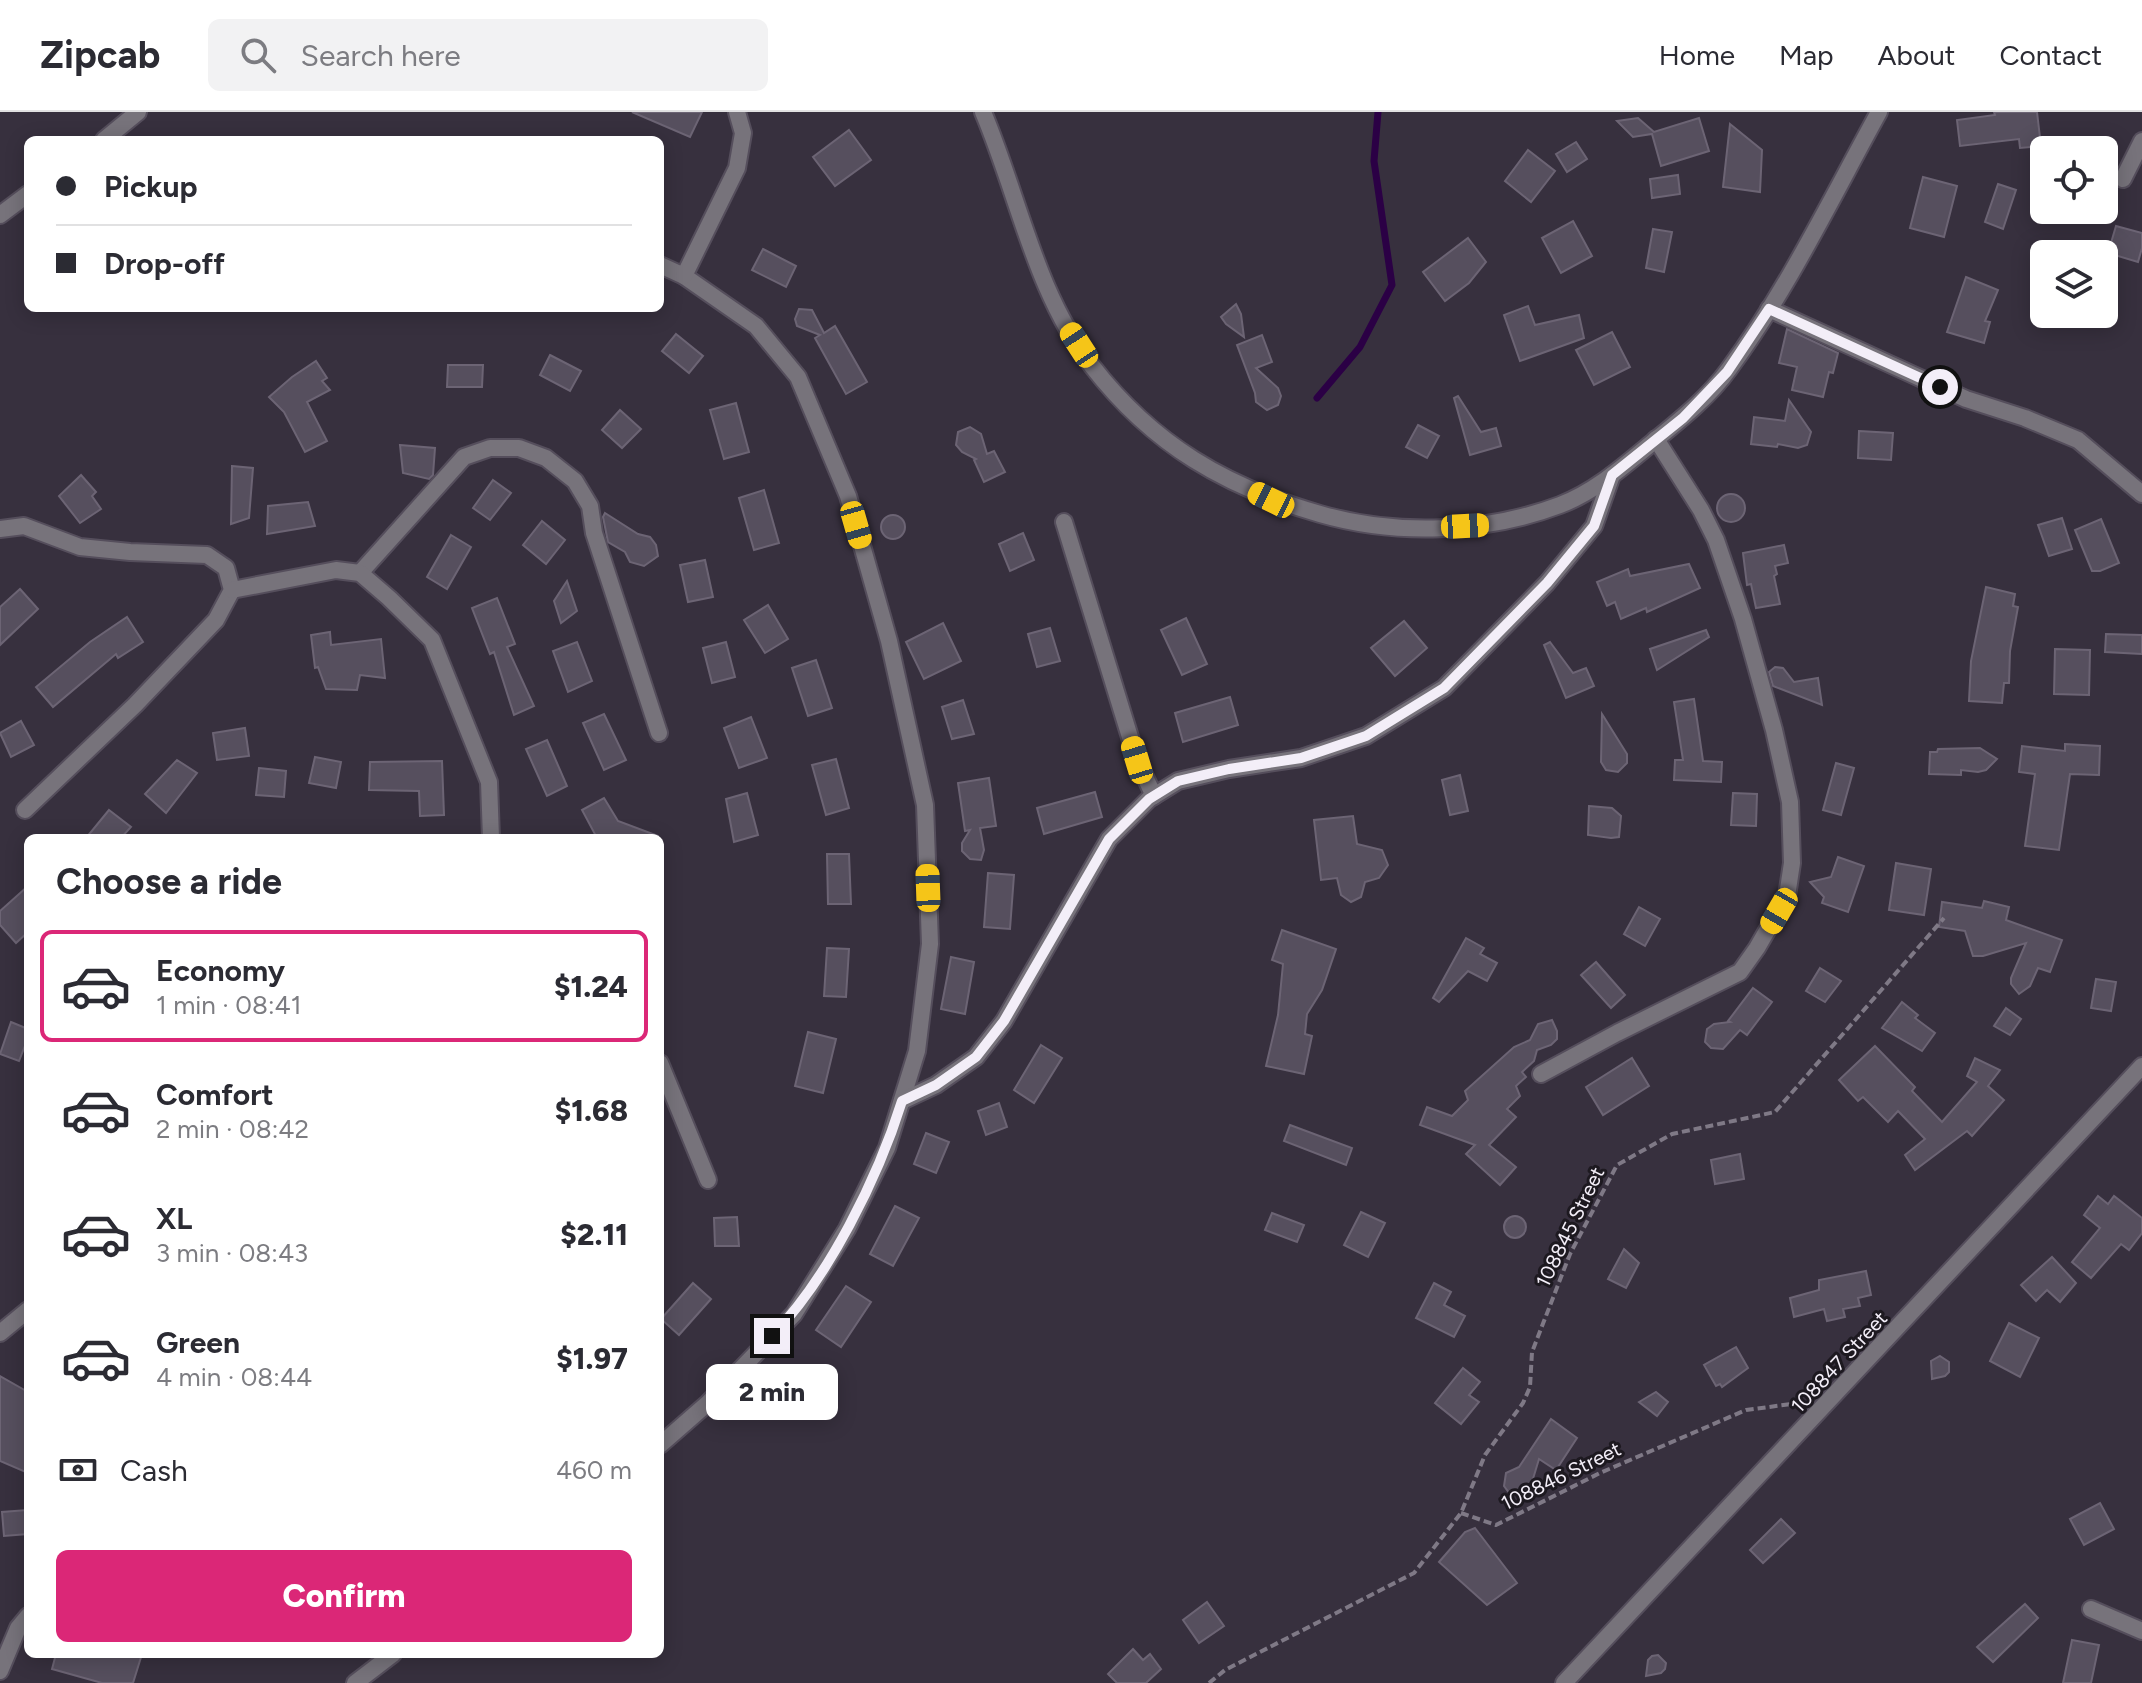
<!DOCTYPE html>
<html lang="en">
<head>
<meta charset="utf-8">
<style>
	:root { --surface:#fff; --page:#f2f2f3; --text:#2b2b33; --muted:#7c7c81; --line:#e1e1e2; --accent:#db2777 }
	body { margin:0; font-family:Figtree,sans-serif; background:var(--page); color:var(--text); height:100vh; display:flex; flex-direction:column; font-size:30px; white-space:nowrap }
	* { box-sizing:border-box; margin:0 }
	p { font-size:26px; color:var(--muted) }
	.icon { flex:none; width:44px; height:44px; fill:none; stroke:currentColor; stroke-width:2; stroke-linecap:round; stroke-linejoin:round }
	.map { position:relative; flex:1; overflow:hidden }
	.side { position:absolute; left:24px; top:722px; width:640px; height:824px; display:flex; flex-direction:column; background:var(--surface); border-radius:12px; box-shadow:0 4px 20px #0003 }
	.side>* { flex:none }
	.guide { position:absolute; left:24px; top:24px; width:640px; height:176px; border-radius:12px; box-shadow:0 4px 20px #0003; display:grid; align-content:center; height:176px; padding:0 32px; background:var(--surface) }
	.tools { position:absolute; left:2030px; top:24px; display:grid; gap:16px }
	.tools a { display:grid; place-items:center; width:88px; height:88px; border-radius:12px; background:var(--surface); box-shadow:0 4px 20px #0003; font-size:40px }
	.end { position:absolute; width:36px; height:36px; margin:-18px; border:10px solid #f3eef8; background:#111; box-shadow:0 0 0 4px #111 }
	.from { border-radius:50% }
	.bubble { position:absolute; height:56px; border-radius:12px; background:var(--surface); box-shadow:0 4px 20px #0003; font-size:26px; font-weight:800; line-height:56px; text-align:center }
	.car { position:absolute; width:24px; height:48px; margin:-24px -12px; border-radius:10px; box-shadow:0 0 6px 2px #0007; background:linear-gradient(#f5c518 24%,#345 0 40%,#f5c518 0 76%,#345 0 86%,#f5c518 0) }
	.guide b { display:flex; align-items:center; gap:28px; height:76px; font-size:30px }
	.guide b+b { border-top:2px solid var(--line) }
	.guide i { width:20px; height:20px; background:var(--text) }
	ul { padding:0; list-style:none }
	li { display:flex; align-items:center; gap:24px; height:112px; margin:0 16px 12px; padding:0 16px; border:4px solid transparent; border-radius:12px }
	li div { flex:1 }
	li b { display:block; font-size:30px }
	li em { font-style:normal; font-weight:800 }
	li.on { border-color:var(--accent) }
	li>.icon { width:72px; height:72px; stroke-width:1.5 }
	h2 { padding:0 32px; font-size:36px; line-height:96px }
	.pay { display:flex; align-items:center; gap:20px; height:88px; padding:0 32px; font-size:30px }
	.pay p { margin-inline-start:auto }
	.button { display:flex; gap:16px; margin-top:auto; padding:16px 32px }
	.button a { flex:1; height:92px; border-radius:12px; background:var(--accent); color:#fff; font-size:32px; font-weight:800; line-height:92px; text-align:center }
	header { display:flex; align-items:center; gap:48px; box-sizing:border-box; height:112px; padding:0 40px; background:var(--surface); border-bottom:2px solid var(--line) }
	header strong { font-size:38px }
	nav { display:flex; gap:44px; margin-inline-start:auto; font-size:28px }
	.search { width:560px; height:72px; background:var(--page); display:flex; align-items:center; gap:20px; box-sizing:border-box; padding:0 28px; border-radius:12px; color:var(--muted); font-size:30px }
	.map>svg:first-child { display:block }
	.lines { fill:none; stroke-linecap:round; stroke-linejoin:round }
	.stream { stroke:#2b0045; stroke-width:7 }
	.building { fill:#564f5e; stroke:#6c6474; stroke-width:2 }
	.minor-casing { stroke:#554e5c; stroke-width:20 }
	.tertiary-casing { stroke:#554e5c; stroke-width:20 }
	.path { stroke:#7f7986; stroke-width:4; stroke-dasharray:8 4; stroke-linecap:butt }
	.minor { stroke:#77737b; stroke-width:16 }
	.tertiary { stroke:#77737b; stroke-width:16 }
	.route { stroke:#f3eef8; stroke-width:10 }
	.labels { text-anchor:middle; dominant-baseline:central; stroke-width:6; stroke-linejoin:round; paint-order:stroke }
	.street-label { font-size:20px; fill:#f3eef8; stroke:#1d1920 }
</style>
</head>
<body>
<header>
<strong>Zipcab</strong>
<div class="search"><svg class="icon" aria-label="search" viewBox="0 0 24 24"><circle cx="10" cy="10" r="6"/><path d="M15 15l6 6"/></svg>Search here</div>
<nav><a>Home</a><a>Map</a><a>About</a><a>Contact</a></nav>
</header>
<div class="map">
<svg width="2142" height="1571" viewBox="0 0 2142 1571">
	<rect width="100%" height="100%" fill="#37303e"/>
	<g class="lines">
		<path class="stream" d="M1317,286L1360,235L1392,173L1374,49L1378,0"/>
	</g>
	<g class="building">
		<path d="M632,0H702L690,25Z"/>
		<path d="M1994,0H2037L2041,34L2020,36L2019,27L1960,34L1957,8L1995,3Z"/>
		<path d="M1638,6L1654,20L1699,6L1709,39L1661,54L1652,22L1633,25L1617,9Z"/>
		<path d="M1730,12L1762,38L1760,80L1723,75Z"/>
		<path d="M849,18L871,48L835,74L813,45Z"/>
		<path d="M1576,30L1587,47L1567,60L1556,42Z"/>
		<path d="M1528,38L1555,59L1531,90L1505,69Z"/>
		<path d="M1678,63L1680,82L1652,86L1650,67Z"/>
		<path d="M1923,65L1957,74L1944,125L1910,116Z"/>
		<path d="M1998,72L2016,78L2003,117L1985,110Z"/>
		<path d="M1573,109L1592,144L1561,161L1542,126Z"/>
		<path d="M2116,114L2142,121V136L2138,150L2108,141Z"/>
		<path d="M1653,117L1672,120L1664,160L1646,156Z"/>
		<path d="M1468,126L1486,150L1469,171L1445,189L1423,160Z"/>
		<path d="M763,137L796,154L786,175L752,158Z"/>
		<path d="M1966,165L1998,178L1985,209L1990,210L1984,231L1947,220Z"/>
		<path d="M1236,192L1241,202L1244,225L1226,212L1221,205Z"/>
		<path d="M1528,194L1535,213L1579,203L1584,226L1520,249L1504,203Z"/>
		<path d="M799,197L812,198L824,221L835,214L867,270L846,282L815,226L820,223L797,214L795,207Z"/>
		<path d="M1787,217L1838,241L1833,261L1829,260L1823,285L1792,278L1797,255L1779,251Z"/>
		<path d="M1612,220L1630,255L1594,273L1576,238Z"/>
		<path d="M676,222L703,244L689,261L662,239Z"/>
		<path d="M1262,223L1272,250L1256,256L1278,276L1281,284L1278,293L1267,298L1256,290L1255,281L1237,233Z"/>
		<path d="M550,243L581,259L570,279L540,263Z"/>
		<path d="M316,249L327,266L322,269L330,278L307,290L327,329L305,340L284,300L269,285L292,265Z"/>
		<path d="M448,253H483L482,275H447Z"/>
		<path d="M1458,284L1481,320L1496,316L1501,334L1470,343L1454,286Z"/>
		<path d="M1789,288L1811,320L1807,333L1798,336L1778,332L1777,335L1751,332L1754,305L1785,309Z"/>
		<path d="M736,291L749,340L724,347L710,298Z"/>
		<path d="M620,298L641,317L622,336L602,318Z"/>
		<path d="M1418,313L1439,324L1427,346L1406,335Z"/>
		<path d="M970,315L981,322L987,342L994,339L1005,360L984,370L974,348L976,347L962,340L956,333L958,320Z"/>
		<path d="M1859,319L1893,321L1891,348L1858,346Z"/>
		<path d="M400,333L435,336L433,363L429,367L403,361Z"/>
		<path d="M232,354L253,356L249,406L231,412Z"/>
		<path d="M81,363L96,380L92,384L101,397L80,411L59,384Z"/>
		<path d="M493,368L511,381L490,408L473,396Z"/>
		<path d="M764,378L779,431L754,438L739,386Z"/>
		<circle cx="1731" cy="396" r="14"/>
		<path d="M308,390L315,414L267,422L268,394Z"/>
		<path d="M605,401L638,422L650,425L656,433L658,444L644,454L630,450L625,440L608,430L603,405Z"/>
		<circle cx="893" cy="415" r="12"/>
		<path d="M2062,406L2072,437L2049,444L2038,413Z"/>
		<path d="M2101,407L2119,451L2100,459H2092L2075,418Z"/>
		<path d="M542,409L565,428L546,452L523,433Z"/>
		<path d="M1023,421L1034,448L1010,459L999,432Z"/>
		<path d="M451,423L471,435L447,477L427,465Z"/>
		<path d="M1784,433L1788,451L1775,454L1777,462L1774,464L1780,492L1756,496L1751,472L1747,473L1743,441Z"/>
		<path d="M705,448L713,485L688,490L680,453Z"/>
		<path d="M1689,452L1700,476L1647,500L1646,496L1621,507L1615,490L1607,494L1597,470L1628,457L1630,464Z"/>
		<path d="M567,469L577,499L561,511L554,489Z"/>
		<path d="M1986,475L2015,482L2013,494L2018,495L2010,539L2009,571H2004L2002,591L1969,589L1971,549Z"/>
		<path d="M20,477L38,497L0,533V495Z"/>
		<path d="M497,486L515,532L507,535L534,594L514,603L494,540L490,542L472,496Z"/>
		<path d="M768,493L788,527L765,541L744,508Z"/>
		<path d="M127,505L143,530L118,546L116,542L53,595L36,575L90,530Z"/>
		<path d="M1186,506L1207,552L1182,563L1161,518Z"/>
		<path d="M1404,509L1427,536L1395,564L1371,536Z"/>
		<path d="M943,511L961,549L924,567L906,530Z"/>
		<path d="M1050,516L1060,549L1037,555L1028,522Z"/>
		<path d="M1706,518L1709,525L1657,558L1650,537Z"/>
		<path d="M330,520L331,533L381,527L385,566L360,563L357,578L326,577L318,555L315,556L311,523Z"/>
		<path d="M2106,522L2142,523V542L2105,540Z"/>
		<path d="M577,530L592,569L568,580L553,539Z"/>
		<path d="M726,530L735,565L712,571L703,536Z"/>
		<path d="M1550,530L1573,561L1586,556L1594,574L1566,586L1544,533Z"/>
		<path d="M2055,537L2090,538L2089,583L2054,582Z"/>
		<path d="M816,548L832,596L808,604L792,556Z"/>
		<path d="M1775,555L1783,556L1794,570L1818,566L1822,593L1773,574L1769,560Z"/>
		<path d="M1230,585L1238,613L1183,630L1175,601Z"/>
		<path d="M1694,587L1703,649L1722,650L1721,670L1674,668L1675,648H1683L1674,590Z"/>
		<path d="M963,588L974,622L952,627L942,595Z"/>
		<path d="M604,602L626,648L604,658L583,611Z"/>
		<path d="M1602,602L1627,642V651L1618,660L1606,658L1601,650Z"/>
		<path d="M751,605L767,646L739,656L724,616Z"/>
		<path d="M21,609L34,633L11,645L0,621Z"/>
		<path d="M245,616L249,644L217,648L213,621Z"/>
		<path d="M547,628L567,674L547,684L526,637Z"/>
		<path d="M2065,632L2100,634L2099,663L2070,662L2059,738L2025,734L2035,662L2019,660L2022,634L2065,639Z"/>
		<path d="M1980,636L1997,647L1986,658L1978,660L1961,658V663L1929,662L1930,640H1937L1938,637Z"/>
		<path d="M315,645L341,650L336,676L309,671Z"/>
		<path d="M836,647L849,696L826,703L812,653Z"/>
		<path d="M177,648L197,661L166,701L145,682Z"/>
		<path d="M442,649L444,703L420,704L419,679L369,678L370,650Z"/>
		<path d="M1836,651L1854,656L1841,703L1823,698Z"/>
		<path d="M259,656L286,659L284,685L256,683Z"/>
		<path d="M1460,663L1468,699L1450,703L1442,668Z"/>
		<path d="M989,666L996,714L980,716L984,738L981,748L970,747L962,739V731L970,718L965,719L958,671Z"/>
		<path d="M1095,680L1102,705L1044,722L1037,696Z"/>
		<path d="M747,681L758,723L734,730L726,687Z"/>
		<path d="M1733,681L1757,682L1756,714L1731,713Z"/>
		<path d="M604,686L618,709L658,724V726H597L582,698Z"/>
		<path d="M1589,694L1612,696L1621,704L1619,725L1611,726L1588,723Z"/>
		<path d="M109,698L131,715L121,726H86Z"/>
		<path d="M1353,704L1357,732L1382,738L1388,753L1379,766L1365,770L1361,785L1351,790L1341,783L1337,766L1321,768L1314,708Z"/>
		<path d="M827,742H849L851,792H828Z"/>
		<path d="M1838,745L1864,754L1848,800L1822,791L1824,785L1810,770L1831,765Z"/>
		<path d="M1896,751L1931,757L1924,803L1889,798Z"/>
		<path d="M988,761L1014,763L1010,817L984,815Z"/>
		<path d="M28,774V820L16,831L0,813V799Z"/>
		<path d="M1984,789L2009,795L2006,808L2062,828L2050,860L2038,856L2030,874L2019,882L2011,872V866L2026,831L1983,844H1973L1965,819L1939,815L1942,790L1982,796Z"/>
		<path d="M1639,795L1660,807L1645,834L1624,822Z"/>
		<path d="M1282,818L1336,837L1322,878L1307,902L1305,922L1312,924L1304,962L1266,954L1278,903L1283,852L1272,848Z"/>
		<path d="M1466,826L1484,836L1480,842L1497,851L1487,869L1468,859L1439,890L1433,886Z"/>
		<path d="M827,836L849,837L846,885L824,884Z"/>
		<path d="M951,845L974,850L965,902L941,897Z"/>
		<path d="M1596,850L1625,883L1611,896L1581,863Z"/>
		<path d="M1820,856L1841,869L1825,890L1806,879Z"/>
		<path d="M2096,867L2116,870L2111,899L2091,896Z"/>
		<path d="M1753,876L1772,890L1747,923L1740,918L1723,937L1711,936L1705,930L1707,917L1714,912L1730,910L1728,909Z"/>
		<path d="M1902,890L1918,903L1915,906L1935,921L1922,939L1882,916Z"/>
		<path d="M2006,896L2021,907L2010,923L1994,914Z"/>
		<path d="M1552,908L1557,919V927L1551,933L1537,938L1534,949L1522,960L1526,965L1516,974L1520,984L1507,997L1516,1005L1489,1033L1516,1055L1500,1073L1466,1042L1475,1033L1420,1013L1427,995L1452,1004L1468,988L1465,979L1514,935L1530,928L1538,912Z"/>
		<path d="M11,910L28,917V926L19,949L0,942Z"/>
		<path d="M808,920L836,927L823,981L795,974Z"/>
		<path d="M1041,933L1062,946L1034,991L1014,978Z"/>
		<path d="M1875,934L1915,975L1912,979L1942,1010L1977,970L1967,964L1975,946L2000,958L1988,974L2004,988L1972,1024L1967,1019L1915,1058L1905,1043L1925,1027L1898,999L1888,1010L1863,985L1858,989L1839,968Z"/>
		<path d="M1632,946L1649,974L1603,1003L1586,975Z"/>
		<path d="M999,991L1007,1015L986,1023L978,999Z"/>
		<path d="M1290,1013L1352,1036L1346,1053L1284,1029Z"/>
		<path d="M926,1021L949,1030L936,1061L914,1052Z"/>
		<path d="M1740,1042L1744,1067L1715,1072L1711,1048Z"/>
		<path d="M2098,1084L2108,1092L2114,1084L2142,1106V1121L2129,1138L2121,1132L2091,1166L2072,1150L2100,1116L2084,1103Z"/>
		<path d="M895,1094L919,1106L893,1154L870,1142Z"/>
		<path d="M1361,1100L1385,1111L1368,1145L1344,1133Z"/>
		<path d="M1272,1101L1304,1113L1297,1130L1265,1118Z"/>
		<circle cx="1515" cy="1115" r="11"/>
		<path d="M737,1105L739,1134H715L714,1106Z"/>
		<path d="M1624,1137L1639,1151L1626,1176L1608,1167Z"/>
		<path d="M2052,1145L2076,1171L2060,1190L2047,1178L2036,1189L2021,1173Z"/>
		<path d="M1866,1159L1871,1183L1858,1186L1860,1194L1843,1197L1845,1205L1827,1209L1824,1197L1794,1205L1790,1186L1819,1178V1168Z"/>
		<path d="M693,1171L711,1187L679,1223L661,1207Z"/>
		<path d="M1434,1171L1451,1180L1444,1193L1465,1204L1454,1225L1416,1206Z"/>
		<path d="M846,1174L871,1190L841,1235L816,1218Z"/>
		<path d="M2009,1211L2039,1226L2020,1265L1990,1249Z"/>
		<path d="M1736,1235L1748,1256L1722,1275L1720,1272L1716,1274L1704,1253Z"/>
		<path d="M1940,1244L1949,1250V1260L1945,1264L1932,1267L1931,1249Z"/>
		<path d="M1463,1256L1480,1270L1469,1283L1479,1290L1461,1312L1435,1291Z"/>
		<path d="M0,1264L28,1280V1361L0,1349Z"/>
		<path d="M1656,1280L1668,1290L1657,1304L1639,1290Z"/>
		<path d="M1551,1307L1577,1326L1556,1358L1539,1347L1529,1380L1520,1384L1510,1382L1504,1374L1506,1361L1519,1355Z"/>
		<path d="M2100,1391L2114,1417L2084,1433L2070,1407Z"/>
		<path d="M27,1398L28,1422L4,1424L2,1400Z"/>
		<path d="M1781,1407L1795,1421L1763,1451L1750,1438Z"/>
		<path d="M1475,1416L1517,1471L1487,1493L1439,1450L1465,1420Z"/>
		<path d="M1207,1490L1224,1514L1199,1531L1183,1508Z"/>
		<path d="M2025,1492L2038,1506L1993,1550L1977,1535Z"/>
		<path d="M2072,1528L2099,1533L2091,1571H2063Z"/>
		<path d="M1133,1537L1143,1548L1150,1542L1161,1557L1146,1571H1117L1108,1562Z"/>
		<path d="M56,1542H142L133,1571H102L52,1557Z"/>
		<path d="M1658,1543L1666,1551L1665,1557L1661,1561L1646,1564L1648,1548L1652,1544Z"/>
	</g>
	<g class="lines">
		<g class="minor-casing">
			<g id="minor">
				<path d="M2123,67L2142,29"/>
				<path d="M660,153L684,164L756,214L798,265L848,384L889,529L925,693L930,832L917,939L887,1036L847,1117L794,1202L708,1291L660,1333"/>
				<path d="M684,164L737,56L743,21L737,0"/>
				<path d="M1769,197L1966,287L2025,306L2078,328L2142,382"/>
				<path d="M1064,410L1137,648L1154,684"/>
				<path d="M0,417L24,414L80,435L130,440L207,443L226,456L232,478L216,508L135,593L25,698"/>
				<path d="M360,461L464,345L490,336H519L546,346L575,369L590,394L594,421L659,621"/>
				<path d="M232,478L336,458L360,461L389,486L432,528L489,670L491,726"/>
				<path d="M660,951L708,1068"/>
				<path d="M1541,962L1617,921L1740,860L1757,836L1787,784L1792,751L1790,690L1774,618L1743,507L1716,428L1701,398L1656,327"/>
				<path d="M902,989L936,973L976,945L1004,909L1109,727L1149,687L1178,669L1229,657L1301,646L1366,624L1444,576L1547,471L1594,414L1612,363"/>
				<path d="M0,1221L28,1198"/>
				<path d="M2091,1497L2142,1519"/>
				<path d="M0,1559L18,1516L28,1504"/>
				<path d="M355,1571L393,1542"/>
				<path d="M1564,1571L2142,954"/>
			</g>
		</g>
		<g class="tertiary-casing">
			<g id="tertiary">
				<path d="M983,0C1019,85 1035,180 1092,254C1153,333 1226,375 1320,402C1396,424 1486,421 1560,393C1595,380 1625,353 1653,330C1680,308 1709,285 1729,257C1788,177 1831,87 1879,0"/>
				<path d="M104,28L138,0"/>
				<path d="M0,103L28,82"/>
			</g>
		</g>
		<g class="path">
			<path d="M1461,1401L1496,1413L1600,1361L1746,1298L1799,1291"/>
			<path d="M1209,1571L1225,1558L1414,1461L1461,1401L1485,1343L1523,1291L1530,1275L1532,1240L1570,1142L1617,1053L1672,1022L1775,1000L1944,806"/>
		</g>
		<use href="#minor" class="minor"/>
		<use href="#tertiary" class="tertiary"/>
	</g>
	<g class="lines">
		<path class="route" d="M772,1224C829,1165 878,1066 902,989L936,973L976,945L1004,909L1109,727L1149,687L1178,669L1229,657L1301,646L1366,624L1444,576L1547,471L1594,414L1612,363L1683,306L1727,260L1769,197L1940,275"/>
	</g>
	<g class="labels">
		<g class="street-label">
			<text transform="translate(1570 1115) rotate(-64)">108845 Street</text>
			<text transform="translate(1839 1250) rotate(-47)">108847 Street</text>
			<text transform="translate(1561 1364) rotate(-26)">108846 Street</text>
		</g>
	</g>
</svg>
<div class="tools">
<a><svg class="icon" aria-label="locate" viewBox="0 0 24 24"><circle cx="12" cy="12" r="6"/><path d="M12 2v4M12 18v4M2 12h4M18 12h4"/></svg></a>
<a><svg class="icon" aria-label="layers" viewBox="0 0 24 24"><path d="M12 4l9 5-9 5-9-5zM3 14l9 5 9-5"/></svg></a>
</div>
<i class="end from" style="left:1940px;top:275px"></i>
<i class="end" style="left:772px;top:1224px"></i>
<div class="bubble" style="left:706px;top:1252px;width:132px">2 min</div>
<i class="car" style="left:1079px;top:233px;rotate:327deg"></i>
<i class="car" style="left:1271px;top:388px;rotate:296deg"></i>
<i class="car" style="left:856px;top:413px;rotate:164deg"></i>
<i class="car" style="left:1465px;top:414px;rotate:87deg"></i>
<i class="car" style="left:1137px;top:648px;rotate:343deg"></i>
<i class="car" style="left:928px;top:776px;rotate:358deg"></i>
<i class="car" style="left:1779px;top:799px;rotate:210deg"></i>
<div class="guide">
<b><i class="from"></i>Pickup</b>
<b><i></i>Drop-off</b>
</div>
<section class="side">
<h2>Choose a ride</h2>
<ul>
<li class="on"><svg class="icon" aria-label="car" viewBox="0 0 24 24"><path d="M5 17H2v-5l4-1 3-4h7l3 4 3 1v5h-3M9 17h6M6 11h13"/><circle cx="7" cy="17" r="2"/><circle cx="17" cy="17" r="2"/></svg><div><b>Economy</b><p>1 min · 08:41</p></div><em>$1.24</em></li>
<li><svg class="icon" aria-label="car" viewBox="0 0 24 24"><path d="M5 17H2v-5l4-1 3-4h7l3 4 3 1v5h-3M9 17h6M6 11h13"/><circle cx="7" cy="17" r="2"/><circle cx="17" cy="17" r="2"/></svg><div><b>Comfort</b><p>2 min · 08:42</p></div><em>$1.68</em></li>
<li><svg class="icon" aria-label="car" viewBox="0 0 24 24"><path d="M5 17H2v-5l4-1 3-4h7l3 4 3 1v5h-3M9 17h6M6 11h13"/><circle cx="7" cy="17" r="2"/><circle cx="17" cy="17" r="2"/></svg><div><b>XL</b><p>3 min · 08:43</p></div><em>$2.11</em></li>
<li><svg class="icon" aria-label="car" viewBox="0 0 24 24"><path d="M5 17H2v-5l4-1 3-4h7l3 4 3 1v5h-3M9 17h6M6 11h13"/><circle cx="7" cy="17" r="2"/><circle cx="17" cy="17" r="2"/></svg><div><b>Green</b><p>4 min · 08:44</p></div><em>$1.97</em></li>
</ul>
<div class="pay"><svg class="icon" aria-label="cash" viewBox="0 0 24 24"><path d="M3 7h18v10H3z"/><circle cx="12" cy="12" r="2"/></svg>Cash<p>460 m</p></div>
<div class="button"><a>Confirm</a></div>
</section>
</div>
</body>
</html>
